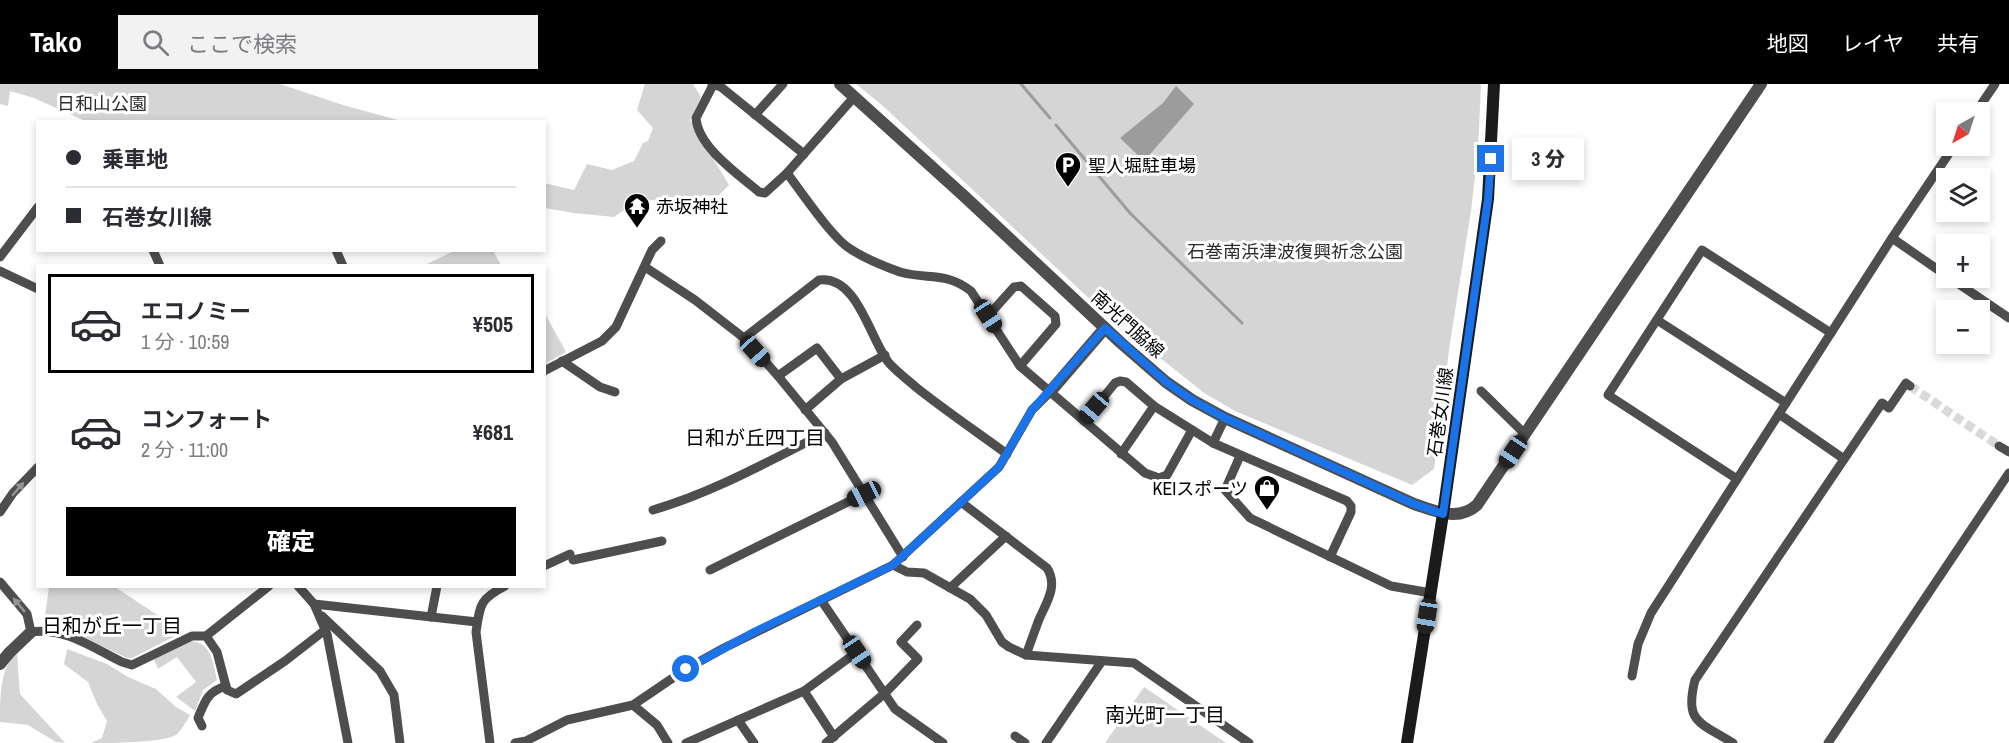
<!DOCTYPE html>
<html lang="ja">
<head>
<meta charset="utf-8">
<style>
	:root { --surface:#fff; --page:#f2f2f3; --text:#2b2b33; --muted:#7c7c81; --line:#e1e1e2; --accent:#000 }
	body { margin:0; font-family:"Archivo Narrow","Noto Sans JP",sans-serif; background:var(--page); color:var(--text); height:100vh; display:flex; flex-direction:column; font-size:22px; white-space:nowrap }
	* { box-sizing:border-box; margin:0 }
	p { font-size:20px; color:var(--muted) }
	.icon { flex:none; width:33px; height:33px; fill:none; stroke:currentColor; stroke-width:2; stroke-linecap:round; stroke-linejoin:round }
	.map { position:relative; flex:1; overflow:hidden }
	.side { position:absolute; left:36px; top:180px; width:510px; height:324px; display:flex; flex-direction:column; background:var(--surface); border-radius:0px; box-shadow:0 3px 9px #0003 }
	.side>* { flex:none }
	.top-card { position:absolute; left:36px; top:36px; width:510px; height:132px; border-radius:0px; box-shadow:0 3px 9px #0003; display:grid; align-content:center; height:132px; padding:0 30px; background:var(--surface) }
	.needle { width:39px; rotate:219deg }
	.controls { position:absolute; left:1936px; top:18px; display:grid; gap:12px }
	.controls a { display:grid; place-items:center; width:54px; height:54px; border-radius:0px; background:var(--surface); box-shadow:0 3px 9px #0003; font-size:30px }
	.end { position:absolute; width:27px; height:27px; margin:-14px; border:8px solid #1a73e8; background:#fff; box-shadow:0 0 0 3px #fff }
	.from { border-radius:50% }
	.bubble { position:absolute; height:42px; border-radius:0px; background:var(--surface); box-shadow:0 3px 9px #0003; font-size:20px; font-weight:800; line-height:42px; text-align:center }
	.car { position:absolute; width:18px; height:36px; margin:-18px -9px; border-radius:8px; box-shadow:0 0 4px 2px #0007; background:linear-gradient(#222 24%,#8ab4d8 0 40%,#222 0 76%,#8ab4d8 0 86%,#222 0) }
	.top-card b { display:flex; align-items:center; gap:21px; height:57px; font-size:22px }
	.top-card b+b { border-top:2px solid var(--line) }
	.top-card i { width:15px; height:15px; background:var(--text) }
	ul { padding:10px 0 0; list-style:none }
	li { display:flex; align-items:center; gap:18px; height:99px; margin:0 12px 9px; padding:0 18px; border:3px solid transparent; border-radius:0px }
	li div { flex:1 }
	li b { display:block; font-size:22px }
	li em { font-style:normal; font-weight:800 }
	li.on { border-color:var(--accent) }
	li>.icon { width:54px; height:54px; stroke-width:1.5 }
	.cta { display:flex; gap:12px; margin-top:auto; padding:12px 30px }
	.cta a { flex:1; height:69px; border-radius:0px; background:var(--accent); color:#fff; font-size:24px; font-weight:800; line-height:69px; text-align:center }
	header { display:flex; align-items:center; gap:36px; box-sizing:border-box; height:84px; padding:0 30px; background:var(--accent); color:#fff }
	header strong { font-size:28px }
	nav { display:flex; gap:33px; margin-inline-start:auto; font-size:21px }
	.search { width:420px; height:54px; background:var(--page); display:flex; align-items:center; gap:15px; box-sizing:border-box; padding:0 21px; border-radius:0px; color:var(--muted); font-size:22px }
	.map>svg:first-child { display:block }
	.green { fill:#d5d5d5 }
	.water { fill:#9c9c9c }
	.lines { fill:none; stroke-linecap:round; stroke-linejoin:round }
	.stream { stroke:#9c9c9c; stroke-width:3 }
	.minor-tunnel { stroke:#d9d9d9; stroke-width:9; stroke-dasharray:9 4.5; stroke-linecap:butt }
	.minor { stroke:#4e4e4e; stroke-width:9 }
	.tertiary { stroke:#4e4e4e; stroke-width:12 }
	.secondary { stroke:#1b1b1b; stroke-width:12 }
	.oneway { fill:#959595 }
	.route { stroke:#1a73e8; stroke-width:8 }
	.labels { text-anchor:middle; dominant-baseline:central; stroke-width:6; stroke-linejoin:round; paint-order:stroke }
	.park-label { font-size:18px; fill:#2c2c2c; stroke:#fff }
	.poi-label { font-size:18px; fill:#000; stroke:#fff; text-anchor:start }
	.street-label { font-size:18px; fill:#000; stroke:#fff }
	.neighbourhood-label { font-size:20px; fill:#000; stroke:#fff }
</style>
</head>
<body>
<header>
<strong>Tako</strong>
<div class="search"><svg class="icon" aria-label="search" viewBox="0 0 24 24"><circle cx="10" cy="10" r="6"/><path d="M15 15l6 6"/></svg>ここで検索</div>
<nav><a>地図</a><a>レイヤ</a><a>共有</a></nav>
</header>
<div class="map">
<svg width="2009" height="659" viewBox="0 0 2009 659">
	<rect width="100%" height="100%" fill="#fff"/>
	<g class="green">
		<path d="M0,0H280L343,21L401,37H85L34,14L10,7L8,22L0,20Z"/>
		<path d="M645,0H693L701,13L690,36L729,101L719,111L637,117L614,133L574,129L545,124L544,99L574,106L587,80L612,86L634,77L643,59L648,57L653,44L637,26Z"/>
		<path d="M856,0H1481L1478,67L1471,127L1450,259L1434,385L1412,401L1235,327L1204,309L1134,253C1128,234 1112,221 1093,218L883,22Z"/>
		<path d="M456,166L493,167L501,181H425Z"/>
		<path d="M544,228L566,268L545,280L544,279Z"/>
		<path d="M49,503H115L183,548L132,574H127L70,547L44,539Z"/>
		<path d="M190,557C212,558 213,579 217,596L203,606L195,627L176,613L196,598L177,573L158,585L154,575Z"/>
		<path d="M67,565L107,580L128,593L156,605L176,623L190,631C186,638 182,646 176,651C160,659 113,659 91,659L102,654L107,637L97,620L88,598L64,580Z"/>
		<path d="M17,570L20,610L65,659L56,658L28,641L0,638C0,615 0,581 17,570Z"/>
		<path d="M1144,603L1226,659H1105Z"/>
	</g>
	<path class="water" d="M1176,2L1194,20L1144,77L1120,54L1163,19Z"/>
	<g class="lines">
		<g class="stream">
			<path d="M1021,0L1050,34"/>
			<path d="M1056,41L1130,129L1242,239"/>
		</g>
		<path class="minor-tunnel" d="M1910,302L1999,362"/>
		<g class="minor">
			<path d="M712,0L721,3L804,70"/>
			<path d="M713,1L696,34C698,63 738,90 759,108L765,109L787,89L855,12"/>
			<path d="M1976,28L1995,0"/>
			<path d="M755,31L783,0"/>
			<path d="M787,89C802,109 831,152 849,164C862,173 886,183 900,188C928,196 945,187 971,207L1020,282L1145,389L1159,394L1167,391L1192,346"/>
			<path d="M1892,154L1947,192"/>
			<path d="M153,166L160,182"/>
			<path d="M336,166L343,182"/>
			<path d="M0,173L38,123"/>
			<path d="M645,183L695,216L744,254L778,292L832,358L903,473"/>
			<path d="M0,187L38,205"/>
			<path d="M1950,194L2009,234"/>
			<path d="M988,232L1014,203L1021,202L1055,232L1056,240L1020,282"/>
			<path d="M1657,236L1786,319"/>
			<path d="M744,254L819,196C858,191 870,256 889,279C897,288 908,296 917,304C946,327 977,348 1007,370"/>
			<path d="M562,277L600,303L615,308"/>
			<path d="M544,287L602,257L616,243L652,166L661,157"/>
			<path d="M778,292L817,264L841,295"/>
			<path d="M1481,307L1525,350"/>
			<path d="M805,326L841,295L885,271"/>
			<path d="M1779,330L1844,375"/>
			<path d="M1084,337L1115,299L1120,297L1126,298L1154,322L1213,359L1347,417L1351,422V428L1330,473"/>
			<path d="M1213,359L1225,334"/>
			<path d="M1999,362L2009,368"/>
			<path d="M1121,370L1154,322"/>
			<path d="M1240,372L1225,406L1250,434L1391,502L1431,509"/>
			<path d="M1737,395L1608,311L1702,166L1831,249"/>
			<path d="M961,418L1047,484C1059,503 1045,520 1038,538C1034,549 1030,560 1026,571"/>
			<path d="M653,426C714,408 769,377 825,349"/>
			<path d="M0,428L13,409L38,383"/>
			<path d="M573,476L662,457"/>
			<path d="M893,481L907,488L924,489L970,515L986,531L1002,558L1009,563L1026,571L1134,579L1249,659"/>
			<path d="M544,482L570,470"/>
			<path d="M710,486L864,410"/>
			<path d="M0,498L27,530L31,548C65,543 93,564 122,578L132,581L192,552H206L269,502"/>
			<path d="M298,502L314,520L327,550L348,659"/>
			<path d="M950,504L1006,452"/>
			<path d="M821,516L895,625L943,659"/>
			<path d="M314,520L477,538"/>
			<path d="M322,532L380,587L394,611L400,659"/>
			<path d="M431,533L437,502"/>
			<path d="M206,552L217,568L227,606L236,610L285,577L325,546"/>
			<path d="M1632,592L1638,560L1651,529L1892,154L1954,62"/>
			<path d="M804,607L834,653"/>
			<path d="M633,621L657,641L668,659"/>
			<path d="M738,636L754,659"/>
			<path d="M202,642L198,634C205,617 207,608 226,602"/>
			<path d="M1015,652L1025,659"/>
			<path d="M490,659L476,548C480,520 480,515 505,502"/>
			<path d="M515,659L526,657L567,636L633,621L686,585L724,564L893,481L999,383L1032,326L1050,308"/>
			<path d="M686,659L804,607L857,568"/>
			<path d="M826,659L885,609L918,575L901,558L917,541"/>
			<path d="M1046,659L1102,577"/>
			<path d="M1733,659C1700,638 1684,639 1695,596L1882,319L1889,324L1906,299L1910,302"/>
			<path d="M1828,659L2009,389"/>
		</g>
		<g class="tertiary">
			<path d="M840,0L964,112L1121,259L1166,298L1192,316L1225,334L1414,420C1435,427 1458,438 1477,421L1761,0"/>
			<path d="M1050,308L1105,244"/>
			<path d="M0,580L9,569L31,548"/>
		</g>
		<path class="secondary" d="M1407,659L1443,430L1488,115L1494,0"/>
	</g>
	<defs><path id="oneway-solid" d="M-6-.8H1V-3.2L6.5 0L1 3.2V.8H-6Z" transform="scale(1.5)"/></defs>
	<g class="oneway">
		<use href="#oneway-solid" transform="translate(18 405) rotate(-49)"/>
		<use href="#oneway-solid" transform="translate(19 521) rotate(-130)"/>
	</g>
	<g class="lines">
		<path class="route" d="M686,585L756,547L893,481L999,383L1032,326L1105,244L1166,298L1192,316L1225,334L1414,420L1443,430L1488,115L1491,75"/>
	</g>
	<defs>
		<g id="parking-pin" transform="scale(1.35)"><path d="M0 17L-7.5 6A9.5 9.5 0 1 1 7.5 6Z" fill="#000" stroke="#fff"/><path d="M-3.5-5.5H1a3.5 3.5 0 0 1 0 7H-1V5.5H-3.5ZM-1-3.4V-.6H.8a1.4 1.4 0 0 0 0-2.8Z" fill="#fff"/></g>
		<g id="temple-pin" transform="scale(1.35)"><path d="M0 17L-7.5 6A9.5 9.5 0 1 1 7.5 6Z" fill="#000" stroke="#fff"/><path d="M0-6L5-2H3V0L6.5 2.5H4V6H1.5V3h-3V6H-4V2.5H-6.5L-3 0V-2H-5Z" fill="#fff"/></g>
		<g id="shop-pin" transform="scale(1.35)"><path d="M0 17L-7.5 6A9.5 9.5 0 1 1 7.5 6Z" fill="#000" stroke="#fff"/><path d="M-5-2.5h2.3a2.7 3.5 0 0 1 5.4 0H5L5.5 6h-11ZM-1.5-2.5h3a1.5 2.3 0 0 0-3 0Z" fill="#fff"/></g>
	</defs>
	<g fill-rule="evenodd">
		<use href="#parking-pin" x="1068" y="81"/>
		<use href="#temple-pin" x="637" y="122"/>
		<use href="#shop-pin" x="1267" y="404"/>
	</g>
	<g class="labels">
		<g class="park-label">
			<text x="102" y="19">日和山公園</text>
			<text x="1295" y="167">石巻南浜津波復興祈念公園</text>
		</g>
		<g class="poi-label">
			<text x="1088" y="81">聖人堀駐車場</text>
			<text x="656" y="122">赤坂神社</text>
			<text x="1248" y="404" text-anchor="end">KEIスポーツ</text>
		</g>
		<g class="street-label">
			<text transform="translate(1128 240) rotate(42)">南光門脇線</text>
			<text transform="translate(1440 328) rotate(-82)">石巻女川線</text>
		</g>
		<g class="neighbourhood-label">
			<text x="755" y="353">日和が丘四丁目</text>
			<text x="112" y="541">日和が丘一丁目</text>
			<text x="1165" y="630">南光町一丁目</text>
		</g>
	</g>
</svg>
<div class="controls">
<a><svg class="needle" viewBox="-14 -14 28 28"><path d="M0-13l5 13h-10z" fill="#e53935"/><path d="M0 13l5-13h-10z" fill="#7c7c81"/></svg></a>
<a><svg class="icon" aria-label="layers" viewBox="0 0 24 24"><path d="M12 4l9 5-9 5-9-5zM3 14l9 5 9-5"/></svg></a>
<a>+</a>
<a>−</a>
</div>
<i class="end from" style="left:686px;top:585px"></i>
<i class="end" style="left:1491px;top:75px"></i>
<div class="bubble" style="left:1512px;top:54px;width:72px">3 分</div>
<i class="car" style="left:988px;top:232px;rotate:147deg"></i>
<i class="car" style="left:755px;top:267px;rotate:138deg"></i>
<i class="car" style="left:1094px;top:324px;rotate:220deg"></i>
<i class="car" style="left:1513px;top:368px;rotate:214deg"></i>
<i class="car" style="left:864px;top:410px;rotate:244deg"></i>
<i class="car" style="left:1427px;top:532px;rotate:189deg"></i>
<i class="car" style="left:857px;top:568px;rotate:146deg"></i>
<div class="top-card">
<b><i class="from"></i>乗車地</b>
<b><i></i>石巻女川線</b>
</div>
<section class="side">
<ul>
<li class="on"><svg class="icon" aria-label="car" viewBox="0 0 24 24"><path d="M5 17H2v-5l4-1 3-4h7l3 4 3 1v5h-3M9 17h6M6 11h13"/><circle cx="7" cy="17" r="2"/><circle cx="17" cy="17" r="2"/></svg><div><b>エコノミー</b><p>1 分 · 10:59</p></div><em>¥505</em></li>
<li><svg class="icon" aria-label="car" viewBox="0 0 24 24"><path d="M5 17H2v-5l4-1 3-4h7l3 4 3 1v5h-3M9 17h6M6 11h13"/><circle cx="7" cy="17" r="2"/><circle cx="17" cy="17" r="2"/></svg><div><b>コンフォート</b><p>2 分 · 11:00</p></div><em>¥681</em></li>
</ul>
<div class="cta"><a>確定</a></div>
</section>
</div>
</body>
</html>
